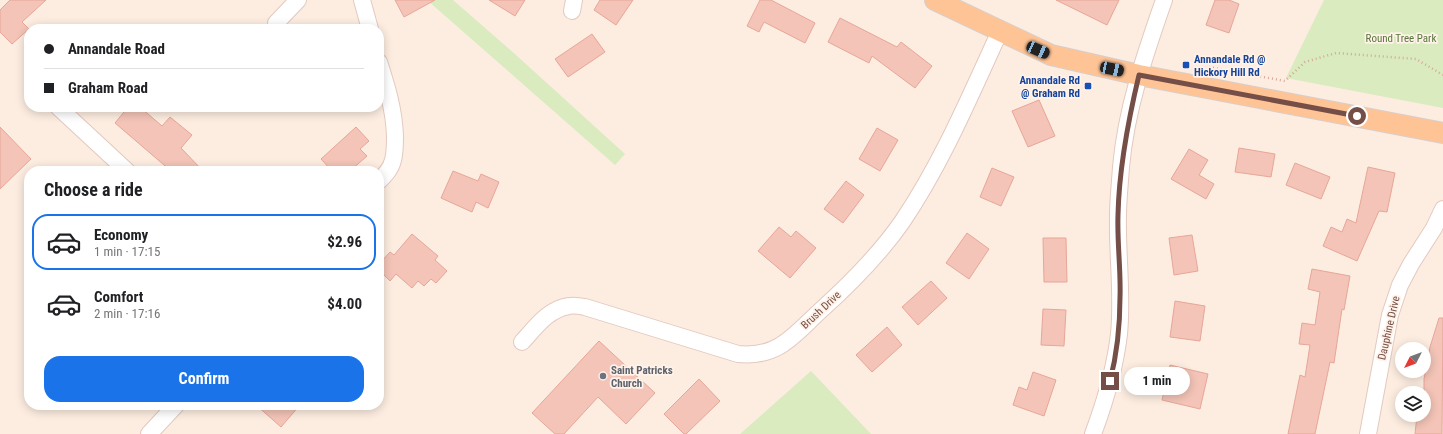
<!DOCTYPE html>
<html lang="en">
<head>
<meta charset="utf-8">
<style>
	:root { --surface:#fff; --page:#f2f2f2; --text:#202124; --muted:#757577; --line:#e0e0e0; --accent:#1a73e8 }
	body { margin:0; font-family:"Roboto Condensed",sans-serif; background:var(--page); color:var(--text); height:100vh; display:flex; flex-direction:column; font-size:15px; white-space:nowrap }
	* { box-sizing:border-box; margin:0 }
	p { font-size:13px; color:var(--muted) }
	.icon { flex:none; width:22px; height:22px; fill:none; stroke:currentColor; stroke-width:2; stroke-linecap:round; stroke-linejoin:round }
	.map { position:relative; flex:1; overflow:hidden }
	.side { position:absolute; left:24px; top:166px; width:360px; height:244px; display:flex; flex-direction:column; background:var(--surface); border-radius:16px; box-shadow:0 2px 10px #0003 }
	.side>* { flex:none }
	.top-card { position:absolute; left:24px; top:24px; width:360px; height:88px; border-radius:16px; box-shadow:0 2px 10px #0003; display:grid; align-content:center; height:88px; padding:0 20px; background:var(--surface) }
	.needle { width:26px; rotate:228deg }
	.fabs { position:absolute; left:1395px; top:342px; display:grid; gap:8px }
	.fabs a { display:grid; place-items:center; width:36px; height:36px; border-radius:50%; background:var(--surface); box-shadow:0 2px 10px #0003; font-size:20px }
	.end { position:absolute; width:18px; height:18px; margin:-9px; border:5px solid #754f47; background:#fff; box-shadow:0 0 0 2px #fff }
	.from { border-radius:50% }
	.bubble { position:absolute; height:28px; border-radius:14px; background:var(--surface); box-shadow:0 2px 10px #0003; font-size:13px; font-weight:700; line-height:28px; text-align:center }
	.car { position:absolute; width:12px; height:24px; margin:-12px -6px; border-radius:5px; box-shadow:0 0 3px 1px #0007; background:linear-gradient(#222 24%,#8ab4d8 0 40%,#222 0 76%,#8ab4d8 0 86%,#222 0) }
	.top-card b { display:flex; align-items:center; gap:14px; height:38px; font-size:15px }
	.top-card b+b { border-top:1px solid var(--line) }
	.top-card i { width:10px; height:10px; background:var(--text) }
	ul { padding:0; list-style:none }
	li { display:flex; align-items:center; gap:12px; height:56px; margin:0 8px 6px; padding:0 12px; border:2px solid transparent; border-radius:16px }
	li div { flex:1 }
	li b { display:block; font-size:15px }
	li em { font-style:normal; font-weight:700 }
	li.current { border-color:var(--accent) }
	li>.icon { width:36px; height:36px; stroke-width:1.5 }
	h2 { padding:0 20px; font-size:18px; line-height:48px }
	.action { display:flex; gap:8px; margin-top:auto; padding:8px 20px }
	.action a { flex:1; height:46px; border-radius:16px; background:var(--accent); color:#fff; font-size:16px; font-weight:700; line-height:46px; text-align:center }
	.map>svg:first-child { display:block }
	.green { fill:#d9ebbf }
	.building { fill:#f3c4b7; stroke:#e7a697 }
	.lines { fill:none; stroke-linecap:round; stroke-linejoin:round }
	.minor-casing { stroke:#e3c9bf; stroke-width:18 }
	.major-casing { stroke:#d8cecb; stroke-width:22 }
	.path { stroke:#d8a79b; stroke-width:2.5; stroke-dasharray:1 3; stroke-linecap:butt }
	.minor { stroke:#fff; stroke-width:16 }
	.major { stroke:#ffc496; stroke-width:20 }
	.route { stroke:#754f47; stroke-width:5 }
	.transit-dot { fill:#1a4fb4; stroke:#fff2e8; stroke-width:1.5 }
	.worship-dot { fill:#6b7280; stroke:#fff2e8; stroke-width:1.5 }
	.labels { text-anchor:middle; dominant-baseline:central; stroke-width:3.5; stroke-linejoin:round; paint-order:stroke }
	.park-label { font-size:11px; fill:#58753c; stroke:#fff2e8 }
	.transit-label { font-size:11px; font-weight:bold; fill:#164399; stroke:#fff2e8; text-anchor:start }
	.street-label { font-size:11px; fill:#754f47; stroke:#fff2e8 }
	.worship-label { font-size:11px; font-weight:bold; fill:#5b616d; stroke:#fff2e8; text-anchor:start }
</style>
</head>
<body>
<div class="map">
<svg width="1443" height="434" viewBox="0 0 1443 434">
	<rect width="100%" height="100%" fill="#fdede1"/>
	<g class="green">
		<path d="M427,0H453L516,55L625,154L615,165Z"/>
		<path d="M1324,0H1443V108L1286,78Z"/>
		<path d="M811,371L871,434H740Z"/>
	</g>
	<g class="building">
		<path d="M10,0H46L22,22L29,29L12,44L0,32V10Z"/>
		<path d="M395,0H435L404,17Z"/>
		<path d="M489,0H525L515,16Z"/>
		<path d="M600,0H633L616,25L594,10Z"/>
		<path d="M760,0H771L815,23L805,43L764,22L759,32L747,26Z"/>
		<path d="M1056,0H1119L1107,25Z"/>
		<path d="M1215,0H1229L1239,4L1229,33L1206,25Z"/>
		<path d="M840,18L897,47L901,42L932,66L915,88L872,56L869,63L828,42Z"/>
		<path d="M592,34L605,52L568,77L555,59Z"/>
		<path d="M1039,100L1055,136L1028,147L1012,111Z"/>
		<path d="M128,107H140L162,126L170,117L192,135L181,148L203,171H171L115,123Z"/>
		<path d="M0,127L31,159L0,189Z"/>
		<path d="M356,127L369,141L360,149L367,156L350,171H332L321,159Z"/>
		<path d="M877,128L898,140L880,171L859,159Z"/>
		<path d="M1239,148L1275,154L1271,177L1235,172Z"/>
		<path d="M1189,149L1208,160L1199,175L1214,184L1206,199L1171,179Z"/>
		<path d="M1295,163L1330,177L1321,199L1286,185Z"/>
		<path d="M1368,167L1395,173L1387,212L1379,211L1357,261L1323,246L1331,227L1342,232L1347,219L1356,223Z"/>
		<path d="M992,168L1014,177L1001,206L980,197Z"/>
		<path d="M453,171L478,181L481,174L499,182L488,208L476,202L472,212L441,198Z"/>
		<path d="M846,181L864,195L843,223L824,209Z"/>
		<path d="M779,227L791,237L796,231L816,248L790,278L758,251Z"/>
		<path d="M967,233L989,249L969,279L946,263Z"/>
		<path d="M412,234L438,256L435,260L447,271L436,283L431,279L424,286L418,281L412,288L396,274L390,281L379,270V264L390,252L394,255Z"/>
		<path d="M1192,235L1198,271L1174,275L1169,238Z"/>
		<path d="M1043,238H1066L1067,282H1044Z"/>
		<path d="M1312,269L1350,276L1344,310L1342,309L1334,363L1330,362L1315,434H1288L1300,375L1305,377L1310,345L1299,344L1302,323L1315,325L1320,292L1308,289Z"/>
		<path d="M931,281L947,298L918,325L902,307Z"/>
		<path d="M1175,301L1205,306L1200,341L1170,337Z"/>
		<path d="M1043,309L1066,310L1064,346L1041,345Z"/>
		<path d="M1439,318H1443L1442,434H1415L1417,415H1424V379L1430,347Z"/>
		<path d="M887,327L902,345L872,372L856,355Z"/>
		<path d="M599,341L655,393L626,424L598,397L564,434H555L532,413Z"/>
		<path d="M1170,365L1208,374L1200,409L1162,400Z"/>
		<path d="M1033,372L1056,380L1044,416L1013,405L1019,387L1027,390Z"/>
		<path d="M699,379L720,401L686,434H684L664,414Z"/>
		<path d="M256,405H300L281,427Z"/>
	</g>
	<g class="lines">
		<g class="minor-casing">
			<g id="minor">
				<path d="M362,0L370,29"/>
				<path d="M572,11L574,0"/>
				<path d="M276,23L298,0"/>
				<path d="M379,62C387,87 394,109 395,136C395,143 395,153 393,160C391,169 385,175 379,181"/>
				<path d="M58,107L127,171"/>
				<path d="M522,342C535,328 548,309 569,306C574,305 580,306 585,307L738,354C778,358 793,336 820,311C850,284 879,255 902,222C942,163 970,96 1000,31"/>
				<path d="M149,434L176,405"/>
				<path d="M1093,434C1105,402 1115,369 1119,334C1123,295 1117,255 1118,216C1118,200 1120,183 1121,167C1126,110 1145,54 1164,0"/>
				<path d="M1368,434L1390,315L1400,285L1411,264L1434,228L1443,209"/>
			</g>
		</g>
		<g class="major-casing">
			<path id="major" d="M935,0L1051,55L1139,75L1443,133"/>
		</g>
		<path class="path" d="M1209,67L1285,81L1305,62L1336,53L1416,59L1443,75"/>
		<use href="#minor" class="minor"/>
		<use href="#major" class="major"/>
	</g>
	<g class="lines">
		<path class="route" d="M1110,381C1117,354 1120,326 1120,297C1121,270 1117,243 1118,215C1119,167 1128,121 1139,75L1357,116"/>
	</g>
	<g class="transit-dot">
		<rect x="1182" y="61" width="8" height="8" rx="2"/>
		<rect x="1084" y="82" width="8" height="8" rx="2"/>
	</g>
	<circle class="worship-dot" cx="603" cy="376" r="4"/>
	<g class="labels">
		<g class="park-label">
			<text x="1401" y="38">Round Tree Park</text>
		</g>
		<g class="transit-label">
			<text x="1194" y="59">Annandale Rd @<tspan x="1194" dy="13">Hickory Hill Rd</tspan></text>
			<text x="1080" y="80" text-anchor="end">Annandale Rd<tspan x="1080" dy="13">@ Graham Rd</tspan></text>
		</g>
		<g class="street-label">
			<text transform="translate(821 310) rotate(-43)">Brush Drive</text>
			<text transform="translate(1389 328) rotate(-77)">Dauphine Drive</text>
		</g>
		<g class="worship-label">
			<text x="611" y="370">Saint Patricks<tspan x="611" dy="13">Church</tspan></text>
		</g>
	</g>
</svg>
<div class="fabs">
<a><svg class="needle" viewBox="-14 -14 28 28"><path d="M0-13l5 13h-10z" fill="#e53935"/><path d="M0 13l5-13h-10z" fill="#757577"/></svg></a>
<a><svg class="icon" aria-label="layers" viewBox="0 0 24 24"><path d="M12 4l9 5-9 5-9-5zM3 14l9 5 9-5"/></svg></a>
</div>
<i class="end from" style="left:1357px;top:116px"></i>
<i class="end" style="left:1110px;top:381px"></i>
<div class="bubble" style="left:1124px;top:367px;width:66px">1 min</div>
<i class="car" style="left:1038px;top:50px;rotate:114deg"></i>
<i class="car" style="left:1112px;top:69px;rotate:102deg"></i>
<div class="top-card">
<b><i class="from"></i>Annandale Road</b>
<b><i></i>Graham Road</b>
</div>
<section class="side">
<h2>Choose a ride</h2>
<ul>
<li class="current"><svg class="icon" aria-label="car" viewBox="0 0 24 24"><path d="M5 17H2v-5l4-1 3-4h7l3 4 3 1v5h-3M9 17h6M6 11h13"/><circle cx="7" cy="17" r="2"/><circle cx="17" cy="17" r="2"/></svg><div><b>Economy</b><p>1 min · 17:15</p></div><em>$2.96</em></li>
<li><svg class="icon" aria-label="car" viewBox="0 0 24 24"><path d="M5 17H2v-5l4-1 3-4h7l3 4 3 1v5h-3M9 17h6M6 11h13"/><circle cx="7" cy="17" r="2"/><circle cx="17" cy="17" r="2"/></svg><div><b>Comfort</b><p>2 min · 17:16</p></div><em>$4.00</em></li>
</ul>
<div class="action"><a>Confirm</a></div>
</section>
</div>
</body>
</html>
